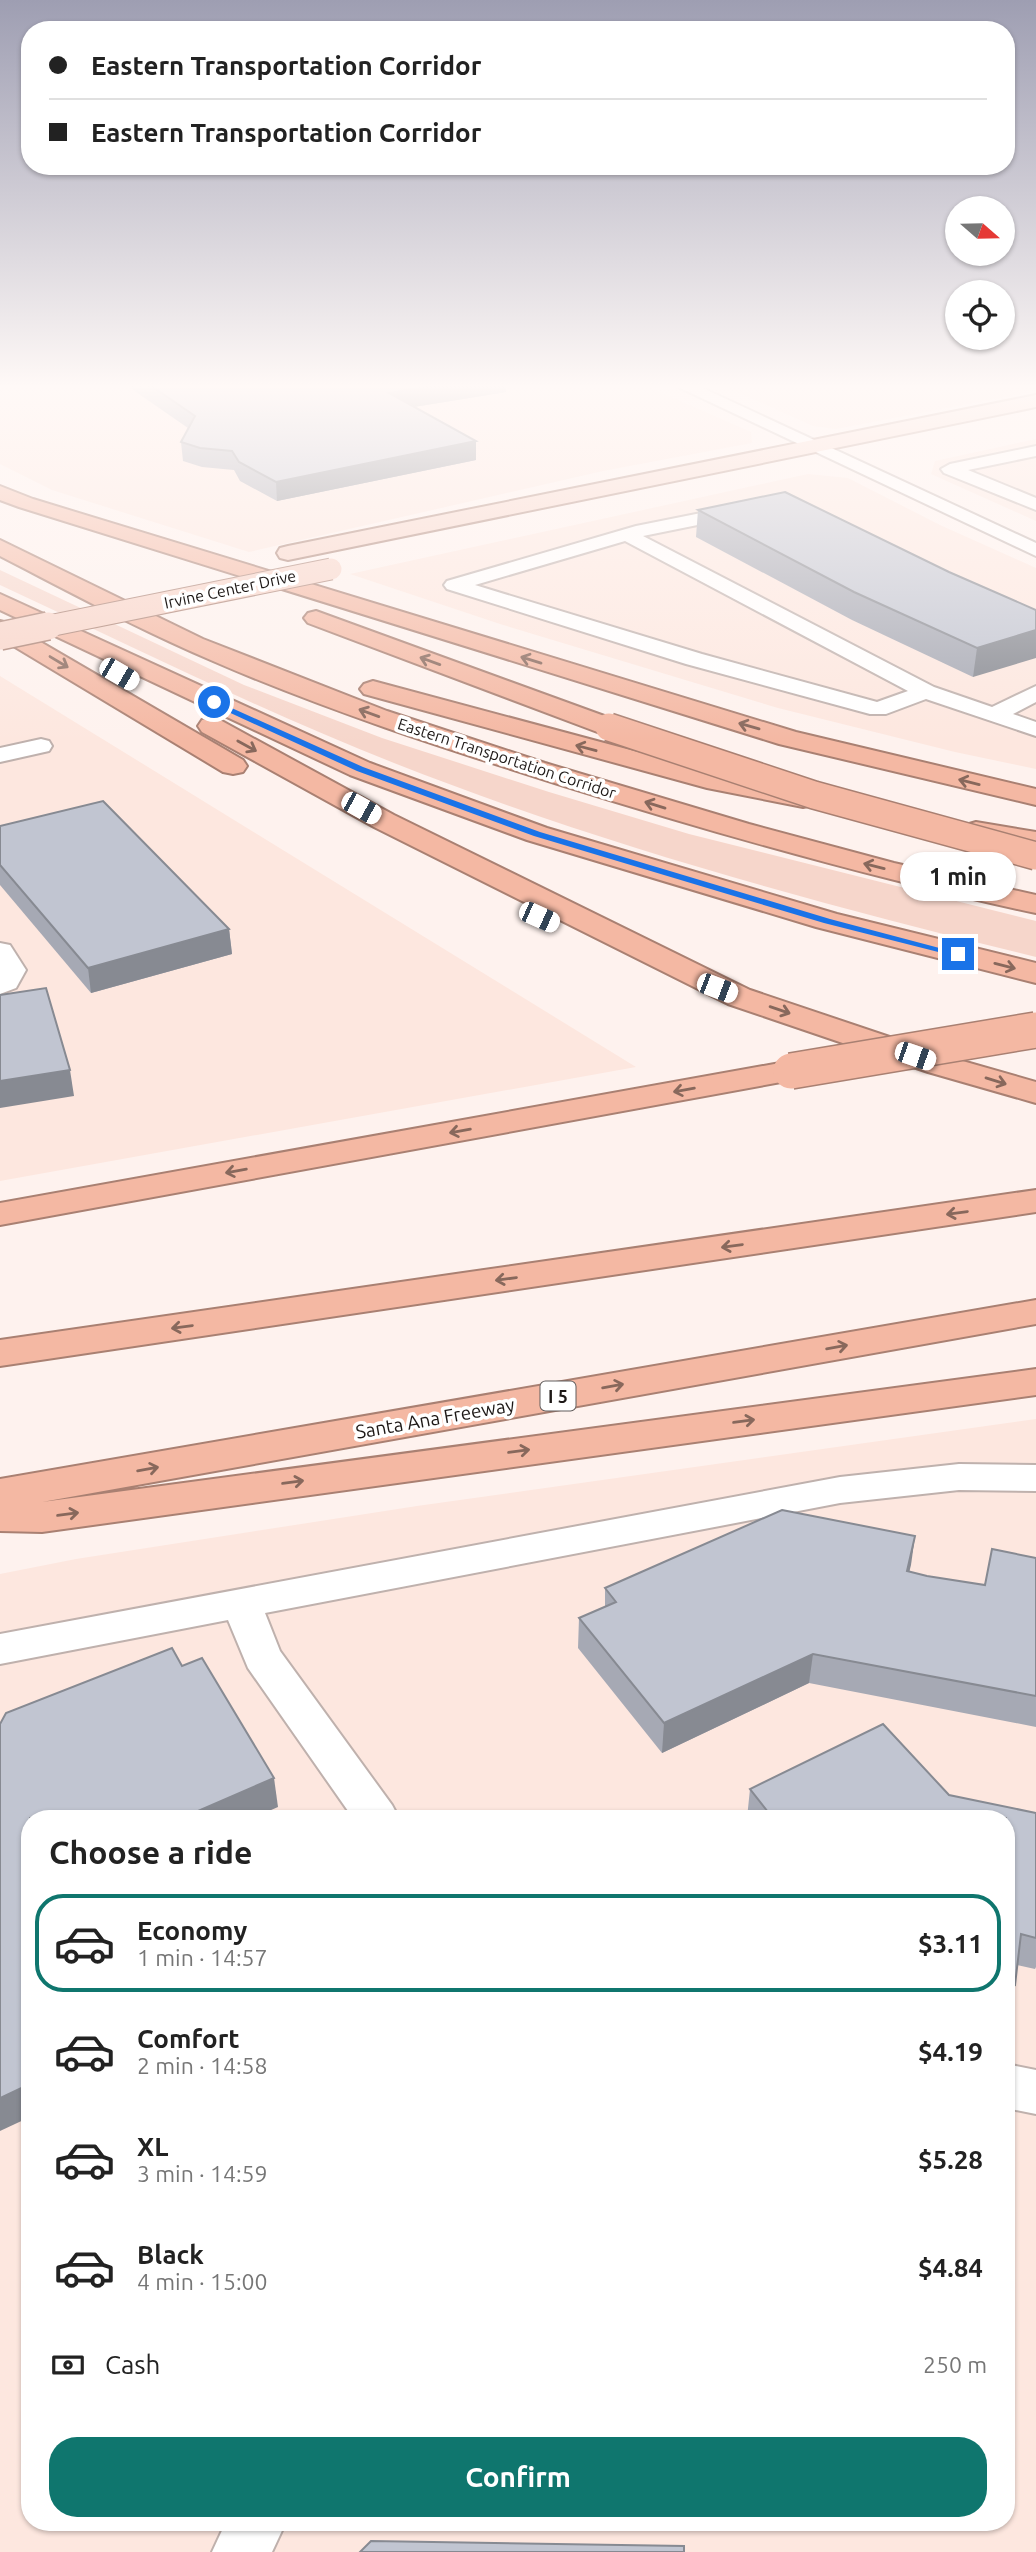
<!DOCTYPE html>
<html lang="en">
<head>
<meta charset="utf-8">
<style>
	:root { --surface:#fff; --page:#f2f2f2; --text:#222; --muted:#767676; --line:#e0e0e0; --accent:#0f766e }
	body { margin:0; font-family:Ubuntu,sans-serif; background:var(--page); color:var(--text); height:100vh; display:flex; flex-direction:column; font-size:26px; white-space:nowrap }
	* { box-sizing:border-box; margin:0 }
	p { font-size:23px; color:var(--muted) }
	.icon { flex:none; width:38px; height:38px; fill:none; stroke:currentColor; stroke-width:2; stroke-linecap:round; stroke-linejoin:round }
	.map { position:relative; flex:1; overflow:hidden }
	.sheet { position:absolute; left:21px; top:1810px; width:994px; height:721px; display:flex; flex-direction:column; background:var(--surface); border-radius:28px; box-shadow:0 2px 5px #0004 }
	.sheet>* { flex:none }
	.guide { position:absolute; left:21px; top:21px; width:994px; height:154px; border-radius:28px; box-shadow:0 2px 5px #0004; display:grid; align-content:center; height:154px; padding:0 28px; background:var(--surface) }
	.needle { width:46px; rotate:110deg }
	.fabs { position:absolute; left:945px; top:196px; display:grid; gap:14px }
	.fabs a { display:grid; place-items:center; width:70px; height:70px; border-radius:50%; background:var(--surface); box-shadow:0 2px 5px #0004; font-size:35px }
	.end { position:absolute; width:32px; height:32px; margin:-16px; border:9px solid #1a73e8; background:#fff; box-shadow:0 0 0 4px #fff }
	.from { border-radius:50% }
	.bubble { position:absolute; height:49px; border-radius:24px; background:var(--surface); box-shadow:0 2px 5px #0004; font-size:23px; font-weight:600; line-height:49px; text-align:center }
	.car { position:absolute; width:21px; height:42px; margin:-21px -10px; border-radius:9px; box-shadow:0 0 5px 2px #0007; background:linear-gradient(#fff 24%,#345 0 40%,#fff 0 76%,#345 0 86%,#fff 0) }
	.guide b { display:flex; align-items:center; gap:24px; height:66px; font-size:26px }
	.guide b+b { border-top:2px solid var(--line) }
	.guide i { width:18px; height:18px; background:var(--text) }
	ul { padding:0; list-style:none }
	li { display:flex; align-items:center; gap:21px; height:98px; margin:0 14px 10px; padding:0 14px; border:4px solid transparent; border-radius:28px }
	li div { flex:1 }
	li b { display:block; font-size:26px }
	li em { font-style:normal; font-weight:600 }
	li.selected { border-color:var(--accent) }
	li>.icon { width:63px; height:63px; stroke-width:1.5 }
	h2 { padding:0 28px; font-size:32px; line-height:84px }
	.pay { display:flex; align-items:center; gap:18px; height:77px; padding:0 28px; font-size:26px }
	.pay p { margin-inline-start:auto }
	.primary-button { display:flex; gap:14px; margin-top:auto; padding:14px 28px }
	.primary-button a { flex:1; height:80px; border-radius:28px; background:var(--accent); color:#fff; font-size:28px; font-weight:600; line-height:80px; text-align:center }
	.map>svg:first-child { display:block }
	.built { fill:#fde7df; fill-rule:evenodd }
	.green { fill:#f6d6cb }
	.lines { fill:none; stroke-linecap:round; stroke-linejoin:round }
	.minor-casing { stroke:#bfb1ad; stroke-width:4 }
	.major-casing { stroke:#a98072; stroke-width:4 }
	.highway-casing { stroke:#a98072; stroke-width:4 }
	.minor { fill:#fff; fill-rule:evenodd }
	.major { fill:#f8d4c8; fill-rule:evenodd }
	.highway { fill:#f4b8a3; fill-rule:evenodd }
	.major-bridge-far1-casing { stroke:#a98072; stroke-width:23; stroke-linecap:butt }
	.major-bridge-casing { stroke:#a98072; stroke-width:30; stroke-linecap:butt }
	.highway-bridge-far1-casing { stroke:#a98072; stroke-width:30; stroke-linecap:butt }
	.highway-bridge-casing { stroke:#a98072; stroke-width:38; stroke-linecap:butt }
	.major-bridge-far1 { stroke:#f8d4c8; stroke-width:21 }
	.major-bridge { stroke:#f8d4c8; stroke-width:27 }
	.highway-bridge-far1 { stroke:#f4b8a3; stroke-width:27 }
	.highway-bridge { stroke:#f4b8a3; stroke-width:35 }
	.wall { fill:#a6a9b4 }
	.shaded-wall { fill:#878a92 }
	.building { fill:#c1c5d1; stroke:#878a92; stroke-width:2 }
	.oneway { stroke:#88685c }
	.route { fill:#1a73e8 }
	.labels { text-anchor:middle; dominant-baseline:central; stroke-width:7; stroke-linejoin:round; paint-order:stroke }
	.far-street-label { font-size:16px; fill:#1d1816; stroke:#fff }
	.shield { fill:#fff; stroke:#615d5c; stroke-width:2 }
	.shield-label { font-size:18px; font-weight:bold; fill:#1d1816 }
	.street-label { font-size:19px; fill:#1d1816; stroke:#fff }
</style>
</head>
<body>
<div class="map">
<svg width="1036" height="2552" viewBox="0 0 1036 2552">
	<rect width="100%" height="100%" fill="#fef2ee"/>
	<g class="built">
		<path d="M0,385H644L751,432L752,443L603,471L249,552L52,490L0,464Z"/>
		<path d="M722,385H1036V391L836,429L813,426Z"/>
		<path d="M1036,439V521L931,474L935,461Z"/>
		<path d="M808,474L848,478L940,525L1036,568V769L955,752L778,708L500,624L350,574Z"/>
		<path d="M0,676L636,1067L0,1181Z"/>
		<path d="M1036,1419V2552H0V1574L76,1559L417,1506ZM30,1818H1006V2522H30Z"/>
	</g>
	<path class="green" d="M0,570L244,685L382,738L549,792L689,834L1036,921V957C819,904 602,845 394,763C260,710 131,646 0,585Z"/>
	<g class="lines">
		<g class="minor-casing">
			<g id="minor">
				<path d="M674,385H696L1036,543V556Z"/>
				<path d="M1036,446V456L968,470L1036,498V510L944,473L941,469L950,464Z"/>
				<path d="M741,505L750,511L747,515L643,536L934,687L992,707L1036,686V702L1013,714L1036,722V736L926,699L886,714H870L686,664L447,589L444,585L447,581L636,526ZM625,541L908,691L877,702L702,654L475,585Z"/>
				<path d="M41,739L49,741L52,746L49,751L0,762V748Z"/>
				<path d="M0,943L10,945L26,970L16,988L0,994Z"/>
				<path d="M959,1464L1036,1465V1491L959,1490L840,1503L265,1613L280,1651L392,1805L399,1818H353L248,1668L228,1620L0,1664V1634L840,1477Z"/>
				<path d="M1006,2064L1036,2070V2114L1006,2108Z"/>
				<path d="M226,2522H286L272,2552H212Z"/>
			</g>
		</g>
		<g class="major-casing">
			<path id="major" d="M1036,395V407L288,560L280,558L277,553L280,548L288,546Z"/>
		</g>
		<g class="highway-casing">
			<g id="highway">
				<path d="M0,486L33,499L796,732L1036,789V805L779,744L19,507L0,500Z"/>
				<path d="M0,540L203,639L387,711L545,763L749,824L894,863L1036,895V913C876,879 718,834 561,785C444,748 326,710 213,661C140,630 70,592 0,556Z"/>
				<path d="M0,594L370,763L547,828L837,914L1036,963V983L816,927L527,840L350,775L0,610Z"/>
				<path d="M316,611L618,721L622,727L618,733L609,735L600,733L308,623L304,618L308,613Z"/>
				<path d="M0,621L8,623L243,760L247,766L243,772L233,774L223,772L0,638Z"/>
				<path d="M373,681L720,774L813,793L817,799L813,805L803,807L707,788L364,694L360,689L364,684Z"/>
				<path d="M211,718L220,720L394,815L750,990L952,1058L1036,1082V1103L928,1072L728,1004L374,827L202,732L198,726L202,720Z"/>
				<path d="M976,822L1036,832V850L966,837L962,831L966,825Z"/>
				<path d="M791,1061L803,1064L808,1071L803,1078L0,1225V1203Z"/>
				<path d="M1036,1190V1212L0,1366V1340Z"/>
				<path d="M1036,1300V1324L42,1502L1036,1369V1395L42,1532L0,1531V1479Z"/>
			</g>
		</g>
		<use href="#minor" class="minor"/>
		<use href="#major" class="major"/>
		<use href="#highway" class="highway"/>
		<g class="major-bridge-far1-casing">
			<path id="major-bridge-far1" d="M39,628L331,569"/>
		</g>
		<g class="major-bridge-casing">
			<path id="major-bridge" d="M0,636L48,626"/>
		</g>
		<g class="highway-bridge-far1-casing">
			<path id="highway-bridge-far1" d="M609,727L814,795L1036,856"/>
		</g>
		<g class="highway-bridge-casing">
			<path id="highway-bridge" d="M791,1071L1036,1030"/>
		</g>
		<use href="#major-bridge-far1" class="major-bridge-far1"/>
		<use href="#major-bridge" class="major-bridge"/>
		<use href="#highway-bridge-far1" class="highway-bridge-far1"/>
		<use href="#highway-bridge" class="highway-bridge"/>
	</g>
	<g class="wall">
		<path d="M126,385H506V392L414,407L476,460L277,501L240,481L234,470L202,467L183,461L181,442L188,428Z"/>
		<path d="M698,510L949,572L1036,610L973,677L852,620L696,537Z"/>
		<path d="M0,826L229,929L232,954L91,993L0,885Z"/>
		<path d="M915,1536L909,1572L927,1576L985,1585L1036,1558V1727L809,1683L662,1753L578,1648L579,1618L605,1607V1588Z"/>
		<path d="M750,1789L949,1795L1036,1813V1967L1035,1969L1017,1965L1015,1985L1008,2014H1006V1818H747Z"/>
	</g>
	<g class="shaded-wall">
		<path d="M436,385H506V392L389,411V393Z"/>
		<path d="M476,441V460L277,501L276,482Z"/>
		<path d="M1036,630V658L973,677L977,648Z"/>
		<path d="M229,929L232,954L91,993L88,968Z"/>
		<path d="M70,1070L74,1096L0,1108V1081Z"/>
		<path d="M915,1536L911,1565L902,1601L907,1571Z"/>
		<path d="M813,1654L809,1683L662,1753L664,1723Z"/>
		<path d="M274,1778L278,1807L253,1818H182Z"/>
		<path d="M30,2084V2117L0,2131V2098Z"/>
	</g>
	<g class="building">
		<path d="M150,385H436L389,393L476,441L276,482L239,462L232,451L200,448L181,442L195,416Z"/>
		<path d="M785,492L949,572L1036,610V630L977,648L854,592L698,510Z"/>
		<path d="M103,801L229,929L88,968L0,865V826Z"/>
		<path d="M46,988L70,1070L0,1081V995Z"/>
		<path d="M782,1510L915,1536L907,1571L927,1576L985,1585L992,1549L1036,1558V1696L813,1654L664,1723L579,1618L616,1602L605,1588Z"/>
		<path d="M172,1648L182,1666L202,1658L274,1778L182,1818H30V2084L0,2098V1724L6,1713Z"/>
		<path d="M883,1724L949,1795L1036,1813V1938L1021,1934L1015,1985L1006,1983V1818H767L768,1812L750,1789Z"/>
		<path d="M371,2541L684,2546V2552H360Z"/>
	</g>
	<defs><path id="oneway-shaft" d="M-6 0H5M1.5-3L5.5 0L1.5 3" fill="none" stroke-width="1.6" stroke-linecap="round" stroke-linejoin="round" transform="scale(1.75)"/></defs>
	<g class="oneway">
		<use href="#oneway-shaft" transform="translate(531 660) rotate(-163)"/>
		<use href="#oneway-shaft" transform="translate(430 661) rotate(-160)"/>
		<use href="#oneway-shaft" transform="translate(59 662) rotate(31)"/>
		<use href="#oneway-shaft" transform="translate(369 713) rotate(-160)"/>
		<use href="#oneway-shaft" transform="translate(749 726) rotate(-164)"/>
		<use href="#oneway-shaft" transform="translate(247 746) rotate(29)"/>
		<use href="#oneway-shaft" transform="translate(586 748) rotate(-165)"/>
		<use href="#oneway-shaft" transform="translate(969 782) rotate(-166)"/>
		<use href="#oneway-shaft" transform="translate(655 805) rotate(-163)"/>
		<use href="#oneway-shaft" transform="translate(874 866) rotate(-166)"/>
		<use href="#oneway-shaft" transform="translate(1005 966) rotate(14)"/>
		<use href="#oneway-shaft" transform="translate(780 1010) rotate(19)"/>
		<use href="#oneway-shaft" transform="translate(996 1081) rotate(17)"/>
		<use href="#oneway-shaft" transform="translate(684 1090) rotate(170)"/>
		<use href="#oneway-shaft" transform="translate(460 1131) rotate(170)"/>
		<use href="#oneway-shaft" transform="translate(236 1171) rotate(170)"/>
		<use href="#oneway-shaft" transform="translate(957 1213) rotate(172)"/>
		<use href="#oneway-shaft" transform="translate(732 1246) rotate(172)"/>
		<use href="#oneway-shaft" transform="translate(506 1279) rotate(172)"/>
		<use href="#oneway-shaft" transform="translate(182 1327) rotate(172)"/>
		<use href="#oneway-shaft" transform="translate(837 1347) rotate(-10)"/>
		<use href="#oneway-shaft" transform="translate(613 1386) rotate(-10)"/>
		<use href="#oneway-shaft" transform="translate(744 1421) rotate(-8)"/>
		<use href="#oneway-shaft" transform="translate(519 1451) rotate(-8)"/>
		<use href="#oneway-shaft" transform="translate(148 1469) rotate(-10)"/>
		<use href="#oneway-shaft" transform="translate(293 1482) rotate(-8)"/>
		<use href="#oneway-shaft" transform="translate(68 1514) rotate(-8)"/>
	</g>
	<linearGradient id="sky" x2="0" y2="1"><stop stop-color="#9e9eb2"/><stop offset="0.52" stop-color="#fff9f7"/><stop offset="1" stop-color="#fff9f7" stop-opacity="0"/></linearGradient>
	<rect width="1036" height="743" fill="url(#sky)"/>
	<path class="route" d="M214,700L363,767L540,832L830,919L962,954L958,957L824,923L534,836L357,771L211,704Z"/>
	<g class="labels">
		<g class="far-street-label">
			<text transform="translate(230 589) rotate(-12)">Irvine Center Drive</text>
			<text transform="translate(507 758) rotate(18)">Eastern Transportation Corridor</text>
		</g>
		<rect class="shield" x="540.5" y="1381.5" width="35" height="29" rx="5"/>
		<g class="shield-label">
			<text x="558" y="1396">I 5</text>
		</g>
		<g class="street-label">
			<text transform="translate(435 1418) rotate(-10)">Santa Ana Freeway</text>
		</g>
	</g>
</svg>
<div class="fabs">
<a><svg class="needle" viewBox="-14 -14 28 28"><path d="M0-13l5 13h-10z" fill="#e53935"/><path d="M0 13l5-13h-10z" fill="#767676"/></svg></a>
<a><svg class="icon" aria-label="locate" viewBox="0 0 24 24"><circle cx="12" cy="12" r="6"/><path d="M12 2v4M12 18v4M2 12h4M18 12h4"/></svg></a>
</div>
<i class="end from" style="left:214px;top:702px"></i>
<i class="end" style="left:958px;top:954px"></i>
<div class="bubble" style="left:900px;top:852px;width:116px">1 min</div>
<i class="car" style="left:119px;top:674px;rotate:120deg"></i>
<i class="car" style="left:361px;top:808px;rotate:119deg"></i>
<i class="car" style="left:539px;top:917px;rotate:114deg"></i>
<i class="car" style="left:717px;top:988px;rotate:111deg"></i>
<i class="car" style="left:915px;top:1056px;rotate:109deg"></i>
<div class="guide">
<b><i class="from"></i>Eastern Transportation Corridor</b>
<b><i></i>Eastern Transportation Corridor</b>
</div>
<section class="sheet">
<h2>Choose a ride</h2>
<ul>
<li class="selected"><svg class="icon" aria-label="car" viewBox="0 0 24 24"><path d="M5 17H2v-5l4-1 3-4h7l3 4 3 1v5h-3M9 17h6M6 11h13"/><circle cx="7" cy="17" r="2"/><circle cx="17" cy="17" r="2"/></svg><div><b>Economy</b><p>1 min · 14:57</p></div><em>$3.11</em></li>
<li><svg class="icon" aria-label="car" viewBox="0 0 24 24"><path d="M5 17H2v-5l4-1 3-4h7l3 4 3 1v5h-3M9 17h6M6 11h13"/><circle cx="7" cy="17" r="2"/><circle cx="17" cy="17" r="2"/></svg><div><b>Comfort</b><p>2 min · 14:58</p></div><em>$4.19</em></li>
<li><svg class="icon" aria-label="car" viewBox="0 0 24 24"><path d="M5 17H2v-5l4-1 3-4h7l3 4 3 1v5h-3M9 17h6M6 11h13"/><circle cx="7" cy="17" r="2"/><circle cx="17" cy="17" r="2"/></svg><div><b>XL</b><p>3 min · 14:59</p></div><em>$5.28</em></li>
<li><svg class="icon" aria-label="car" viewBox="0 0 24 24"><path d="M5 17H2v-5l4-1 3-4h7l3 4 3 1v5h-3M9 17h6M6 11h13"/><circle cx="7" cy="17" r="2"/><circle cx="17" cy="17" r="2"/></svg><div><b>Black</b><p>4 min · 15:00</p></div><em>$4.84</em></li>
</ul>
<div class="pay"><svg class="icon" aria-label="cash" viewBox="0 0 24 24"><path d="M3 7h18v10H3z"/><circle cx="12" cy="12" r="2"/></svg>Cash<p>250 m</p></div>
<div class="primary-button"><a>Confirm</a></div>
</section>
</div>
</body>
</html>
